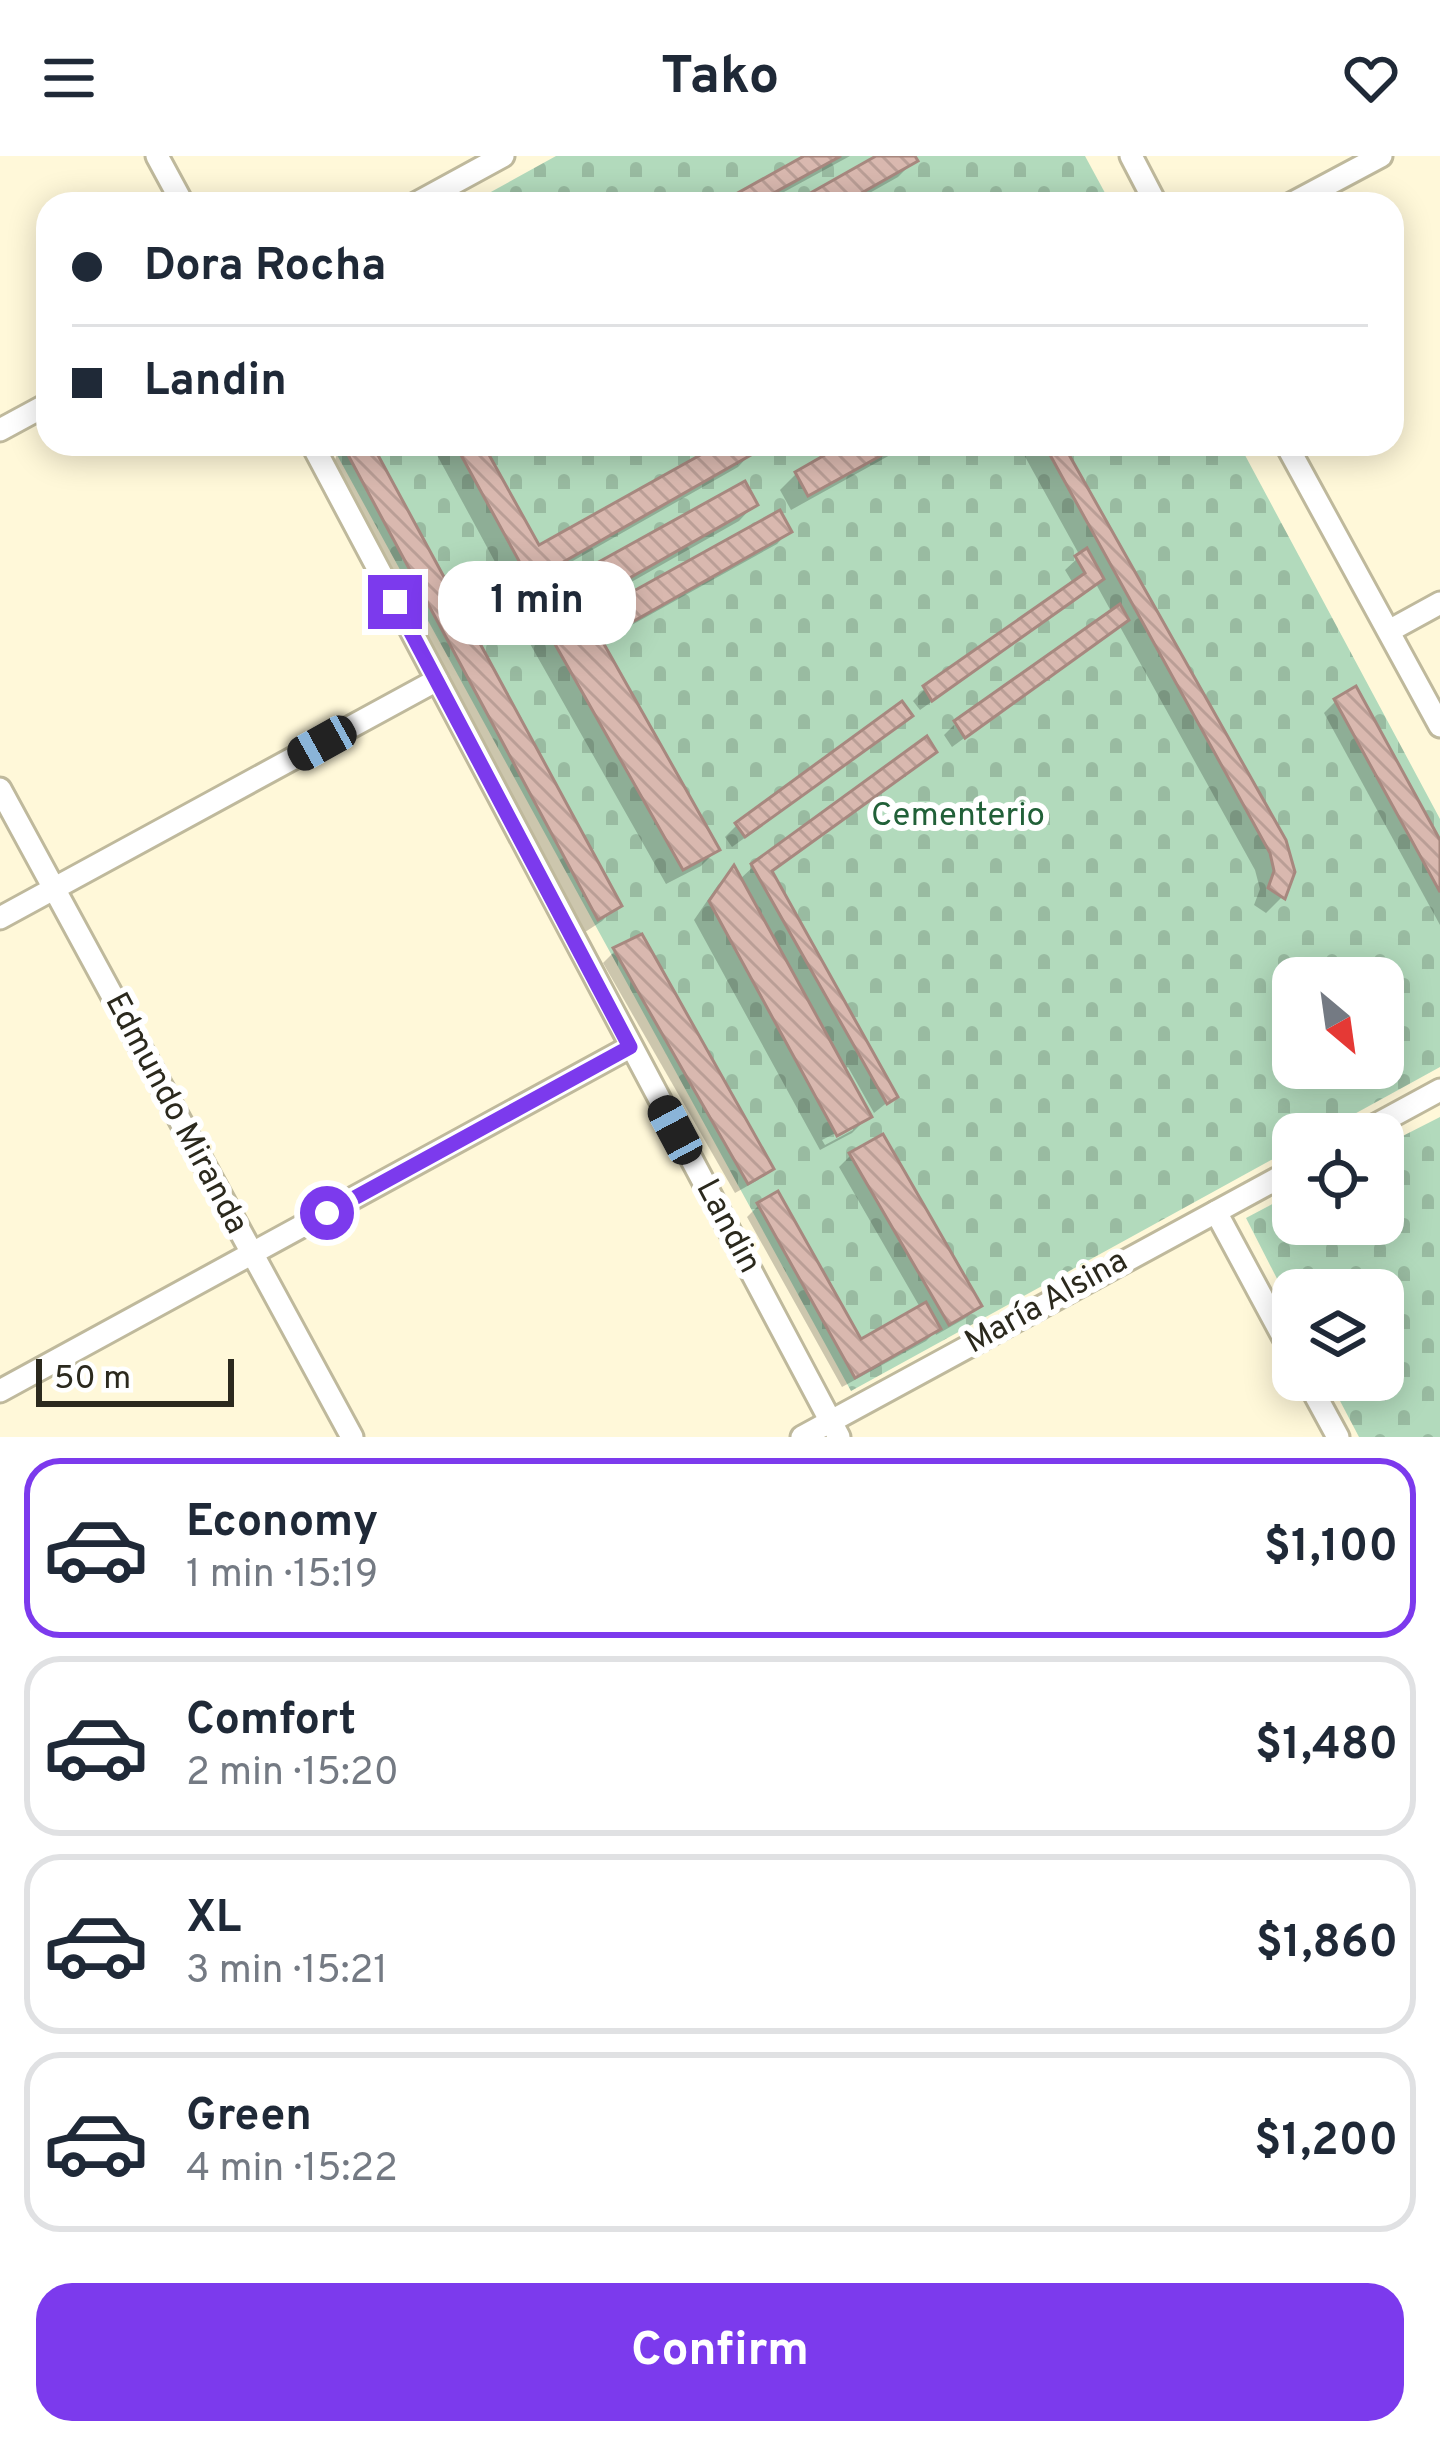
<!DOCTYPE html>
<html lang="en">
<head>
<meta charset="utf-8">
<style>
	:root { --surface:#fff; --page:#f2f2f3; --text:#1f2937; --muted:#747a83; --line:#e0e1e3; --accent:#7c3aed }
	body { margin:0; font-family:Overpass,sans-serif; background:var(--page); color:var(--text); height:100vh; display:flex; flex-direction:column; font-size:45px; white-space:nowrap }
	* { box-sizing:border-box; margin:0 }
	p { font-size:39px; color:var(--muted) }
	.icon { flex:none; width:66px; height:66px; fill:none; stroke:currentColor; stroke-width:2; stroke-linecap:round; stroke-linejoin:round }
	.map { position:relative; height:1281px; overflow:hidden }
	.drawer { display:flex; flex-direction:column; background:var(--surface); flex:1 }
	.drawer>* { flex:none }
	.hud { position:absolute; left:36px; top:36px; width:1368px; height:264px; border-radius:36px; box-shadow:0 6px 30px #0003; display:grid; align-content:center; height:264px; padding:0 36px; background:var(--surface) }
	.needle { width:78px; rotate:151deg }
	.buttons { position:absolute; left:1272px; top:801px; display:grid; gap:24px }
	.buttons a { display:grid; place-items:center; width:132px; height:132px; border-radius:24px; background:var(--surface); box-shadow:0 6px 30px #0003; font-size:60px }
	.scale { position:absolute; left:36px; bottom:30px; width:198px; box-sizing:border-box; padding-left:12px; border:6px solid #2b291d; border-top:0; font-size:33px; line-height:42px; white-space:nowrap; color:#2b291d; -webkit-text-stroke:9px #fff; paint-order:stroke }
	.end { position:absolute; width:54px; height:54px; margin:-27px; border:15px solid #7c3aed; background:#fff; box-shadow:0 0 0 6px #fff }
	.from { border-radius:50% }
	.bubble { position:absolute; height:84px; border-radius:36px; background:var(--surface); box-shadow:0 6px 30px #0003; font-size:39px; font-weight:700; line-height:84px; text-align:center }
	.car { position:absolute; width:36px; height:72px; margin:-36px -18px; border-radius:15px; box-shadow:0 0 9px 3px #0007; background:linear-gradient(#222 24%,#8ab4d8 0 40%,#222 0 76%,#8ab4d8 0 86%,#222 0) }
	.hud b { display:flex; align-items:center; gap:42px; height:114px; font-size:45px }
	.hud b+b { border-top:3px solid var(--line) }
	.hud i { width:30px; height:30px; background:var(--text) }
	ul { padding:21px 0 0; list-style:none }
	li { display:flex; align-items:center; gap:36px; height:180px; margin:0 24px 18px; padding:0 12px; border:6px solid var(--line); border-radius:36px }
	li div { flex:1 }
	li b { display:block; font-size:45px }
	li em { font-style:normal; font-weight:700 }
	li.on { border-color:var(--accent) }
	li>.icon { width:108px; height:108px; stroke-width:1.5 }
	.button { display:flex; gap:24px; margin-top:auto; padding:24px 36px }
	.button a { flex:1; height:138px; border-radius:36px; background:var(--accent); color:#fff; font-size:48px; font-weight:700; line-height:138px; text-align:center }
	header { display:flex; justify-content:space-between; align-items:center; height:156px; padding:0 36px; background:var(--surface); font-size:54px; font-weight:700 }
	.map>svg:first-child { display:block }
	.cemetery { fill:url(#cemetery-stones); fill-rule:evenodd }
	.shadow { fill:#0003; fill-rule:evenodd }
	.building { fill:url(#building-back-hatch); stroke:#a7887f; stroke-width:3 }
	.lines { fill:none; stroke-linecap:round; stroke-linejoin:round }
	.street-casing { stroke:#bfb99c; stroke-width:27 }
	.street { stroke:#fff; stroke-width:21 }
	.route { stroke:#7c3aed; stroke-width:15 }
	.labels { text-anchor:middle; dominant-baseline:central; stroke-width:12; stroke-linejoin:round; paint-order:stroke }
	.park-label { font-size:33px; fill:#216038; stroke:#fff }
	.street-label { font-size:33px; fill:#2b291d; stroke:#fff }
</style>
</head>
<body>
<header><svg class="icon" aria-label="menu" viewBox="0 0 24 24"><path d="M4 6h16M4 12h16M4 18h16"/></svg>Tako<svg class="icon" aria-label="heart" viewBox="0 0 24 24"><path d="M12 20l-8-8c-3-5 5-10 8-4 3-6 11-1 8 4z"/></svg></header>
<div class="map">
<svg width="1440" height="1281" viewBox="0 0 1440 1281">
	<defs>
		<pattern id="cemetery-stones" width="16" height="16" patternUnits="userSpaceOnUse" patternTransform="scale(3)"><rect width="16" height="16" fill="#b2dabc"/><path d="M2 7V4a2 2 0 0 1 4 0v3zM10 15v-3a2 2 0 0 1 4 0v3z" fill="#99bba1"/></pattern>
		<pattern id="building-back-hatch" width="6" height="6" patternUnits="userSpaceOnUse" patternTransform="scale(3)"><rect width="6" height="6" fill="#d9b8af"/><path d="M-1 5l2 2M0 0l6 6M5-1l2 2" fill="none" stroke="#ba9e96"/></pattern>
	</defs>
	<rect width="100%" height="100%" fill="#fff8d9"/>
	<g class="cemetery">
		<path d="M556,0H1085L1111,48H469Z"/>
		<path d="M331,288H1239L1440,663V911L1318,978H1293V992L851,1235ZM1293,822H1383V912H1293Z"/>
		<path d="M1440,961V1281H1359L1329,1224H1383V1134H1293V1154L1246,1062L1293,1037V1068H1383V990Z"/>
	</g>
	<g class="shadow">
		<path d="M810,0H850L762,48H724Z"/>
		<path d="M883,0H912L914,5L898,21L850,48H797Z"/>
		<path d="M340,288H369L618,749L602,765L582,778L332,314Z"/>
		<path d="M431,288H479L538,393L726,288H751L754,294L738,311L513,439Z"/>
		<path d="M850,288H910L791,354L780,334L796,318Z"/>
		<path d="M1018,288H1060L1283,686L1282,741L1266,757L1254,749L1260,733L1255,714L1119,469L952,591L944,579L956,567L1112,457L1096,428L920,554L913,545L925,533L1074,429L1065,414L1080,400Z"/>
		<path d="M755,348L739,365L582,454L717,694L701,710L666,728L516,463L532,447Z"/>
		<path d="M788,376L777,388L612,480L602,462L614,450Z"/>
		<path d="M1336,545L1440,691V769L1324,557Z"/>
		<path d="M909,560L897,572L732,691L725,681L737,669Z"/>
		<path d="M934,595L922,607L770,717L894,941L874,957L848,911L843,914L868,961L852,977L820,994L694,764L718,729L733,714L739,724L753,711ZM853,968V974L825,989L822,984Z"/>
		<path d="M615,795L770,1012L758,1024L735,1037L603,807Z"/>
		<path d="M851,999L978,1150L966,1162L936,1179L935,1176L926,1185L842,1231L747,1061L759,1049L860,1187L921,1153L839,1011Z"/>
	</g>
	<g class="building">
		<path d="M804,0H841L754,48H718Z"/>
		<path d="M876,0H915L918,5L842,48H791Z"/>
		<path d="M349,288H372L622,750L598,764L347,297Z"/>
		<path d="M455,288H483L539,389L720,288H754L758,295L530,425Z"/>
		<path d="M844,288H902L808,340L795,316Z"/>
		<path d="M1044,288H1063L1286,684L1295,716L1285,743L1268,732L1274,715L1270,697Z"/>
		<path d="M745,325L758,349L582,449L720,694L683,714L530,444Z"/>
		<path d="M780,354L792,376L625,470L612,447Z"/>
		<path d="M1087,392L1104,423L932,545L923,530L1085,417L1075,400Z"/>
		<path d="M1120,448L1129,464L965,582L954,565Z"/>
		<path d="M1356,530L1440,684V736L1334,543Z"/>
		<path d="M902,545L913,560L745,681L735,667Z"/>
		<path d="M927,580L937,596L772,715L898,941L887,948L751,708Z"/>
		<path d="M734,709L872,961L837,980L709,745Z"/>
		<path d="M642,778L774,1013L748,1028L613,792Z"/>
		<path d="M883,978L982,1150L949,1169L849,997Z"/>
		<path d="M778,1035L861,1183L926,1146L941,1173L855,1222L757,1047Z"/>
	</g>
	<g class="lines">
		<g class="street-casing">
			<g id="street">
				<path d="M157,0L183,48"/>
				<path d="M1131,0L1156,48"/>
				<path d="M415,48L503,0"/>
				<path d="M1291,48L1381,0"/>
				<path d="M0,274L48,248"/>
				<path d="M312,288L839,1281"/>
				<path d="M1286,288L1440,570"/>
				<path d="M1389,475L1440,447"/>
				<path d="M0,633L352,1281"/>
				<path d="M0,762L437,524"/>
				<path d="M1359,978L1440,934"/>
				<path d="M1216,1056L1293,1199"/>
				<path d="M1307,1224L1338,1281"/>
				<path d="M0,1235L630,891"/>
				<path d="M802,1281L1293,1014"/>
			</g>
		</g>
		<use href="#street" class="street"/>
	</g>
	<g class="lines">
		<path class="route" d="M327,1057L630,891L395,446"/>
	</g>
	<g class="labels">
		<g class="park-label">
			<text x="958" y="661">Cementerio</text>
		</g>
		<g class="street-label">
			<text transform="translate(175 958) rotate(62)">Edmundo Miranda</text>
			<text transform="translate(727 1071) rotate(62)">Landin</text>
			<text transform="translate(1047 1147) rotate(-29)">María Alsina</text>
		</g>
	</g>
</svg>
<div class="buttons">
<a><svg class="needle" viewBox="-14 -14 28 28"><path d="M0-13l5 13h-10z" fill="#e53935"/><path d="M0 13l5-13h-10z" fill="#747a83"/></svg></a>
<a><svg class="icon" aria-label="locate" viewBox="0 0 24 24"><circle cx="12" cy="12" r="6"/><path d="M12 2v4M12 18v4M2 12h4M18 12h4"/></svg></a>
<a><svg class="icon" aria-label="layers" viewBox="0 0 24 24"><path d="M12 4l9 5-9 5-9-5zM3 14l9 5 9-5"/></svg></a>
</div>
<div class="scale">50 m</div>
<i class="end from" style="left:327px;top:1057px"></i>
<i class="end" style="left:395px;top:446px"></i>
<div class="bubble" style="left:438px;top:405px;width:198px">1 min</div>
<i class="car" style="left:322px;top:587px;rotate:241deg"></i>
<i class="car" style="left:675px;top:974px;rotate:332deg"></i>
<div class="hud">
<b><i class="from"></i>Dora Rocha</b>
<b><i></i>Landin</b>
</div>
</div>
<section class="drawer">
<ul>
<li class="on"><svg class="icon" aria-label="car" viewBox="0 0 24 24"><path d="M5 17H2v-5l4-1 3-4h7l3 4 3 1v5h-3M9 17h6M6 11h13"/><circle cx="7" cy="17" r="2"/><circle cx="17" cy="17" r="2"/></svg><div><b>Economy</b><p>1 min · 15:19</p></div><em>$1,100</em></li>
<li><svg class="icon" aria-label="car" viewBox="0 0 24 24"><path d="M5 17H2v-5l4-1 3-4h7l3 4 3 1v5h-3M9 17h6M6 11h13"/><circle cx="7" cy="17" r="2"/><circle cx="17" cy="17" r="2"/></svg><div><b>Comfort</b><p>2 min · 15:20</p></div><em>$1,480</em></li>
<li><svg class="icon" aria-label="car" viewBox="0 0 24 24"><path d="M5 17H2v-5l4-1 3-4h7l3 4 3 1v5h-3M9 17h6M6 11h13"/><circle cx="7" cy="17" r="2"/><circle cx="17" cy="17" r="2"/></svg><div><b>XL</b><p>3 min · 15:21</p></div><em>$1,860</em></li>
<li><svg class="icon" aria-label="car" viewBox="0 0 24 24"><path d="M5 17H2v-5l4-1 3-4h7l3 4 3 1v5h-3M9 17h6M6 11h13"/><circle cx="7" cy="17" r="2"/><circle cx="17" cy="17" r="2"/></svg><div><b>Green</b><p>4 min · 15:22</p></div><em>$1,200</em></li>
</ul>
<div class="button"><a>Confirm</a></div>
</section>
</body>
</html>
